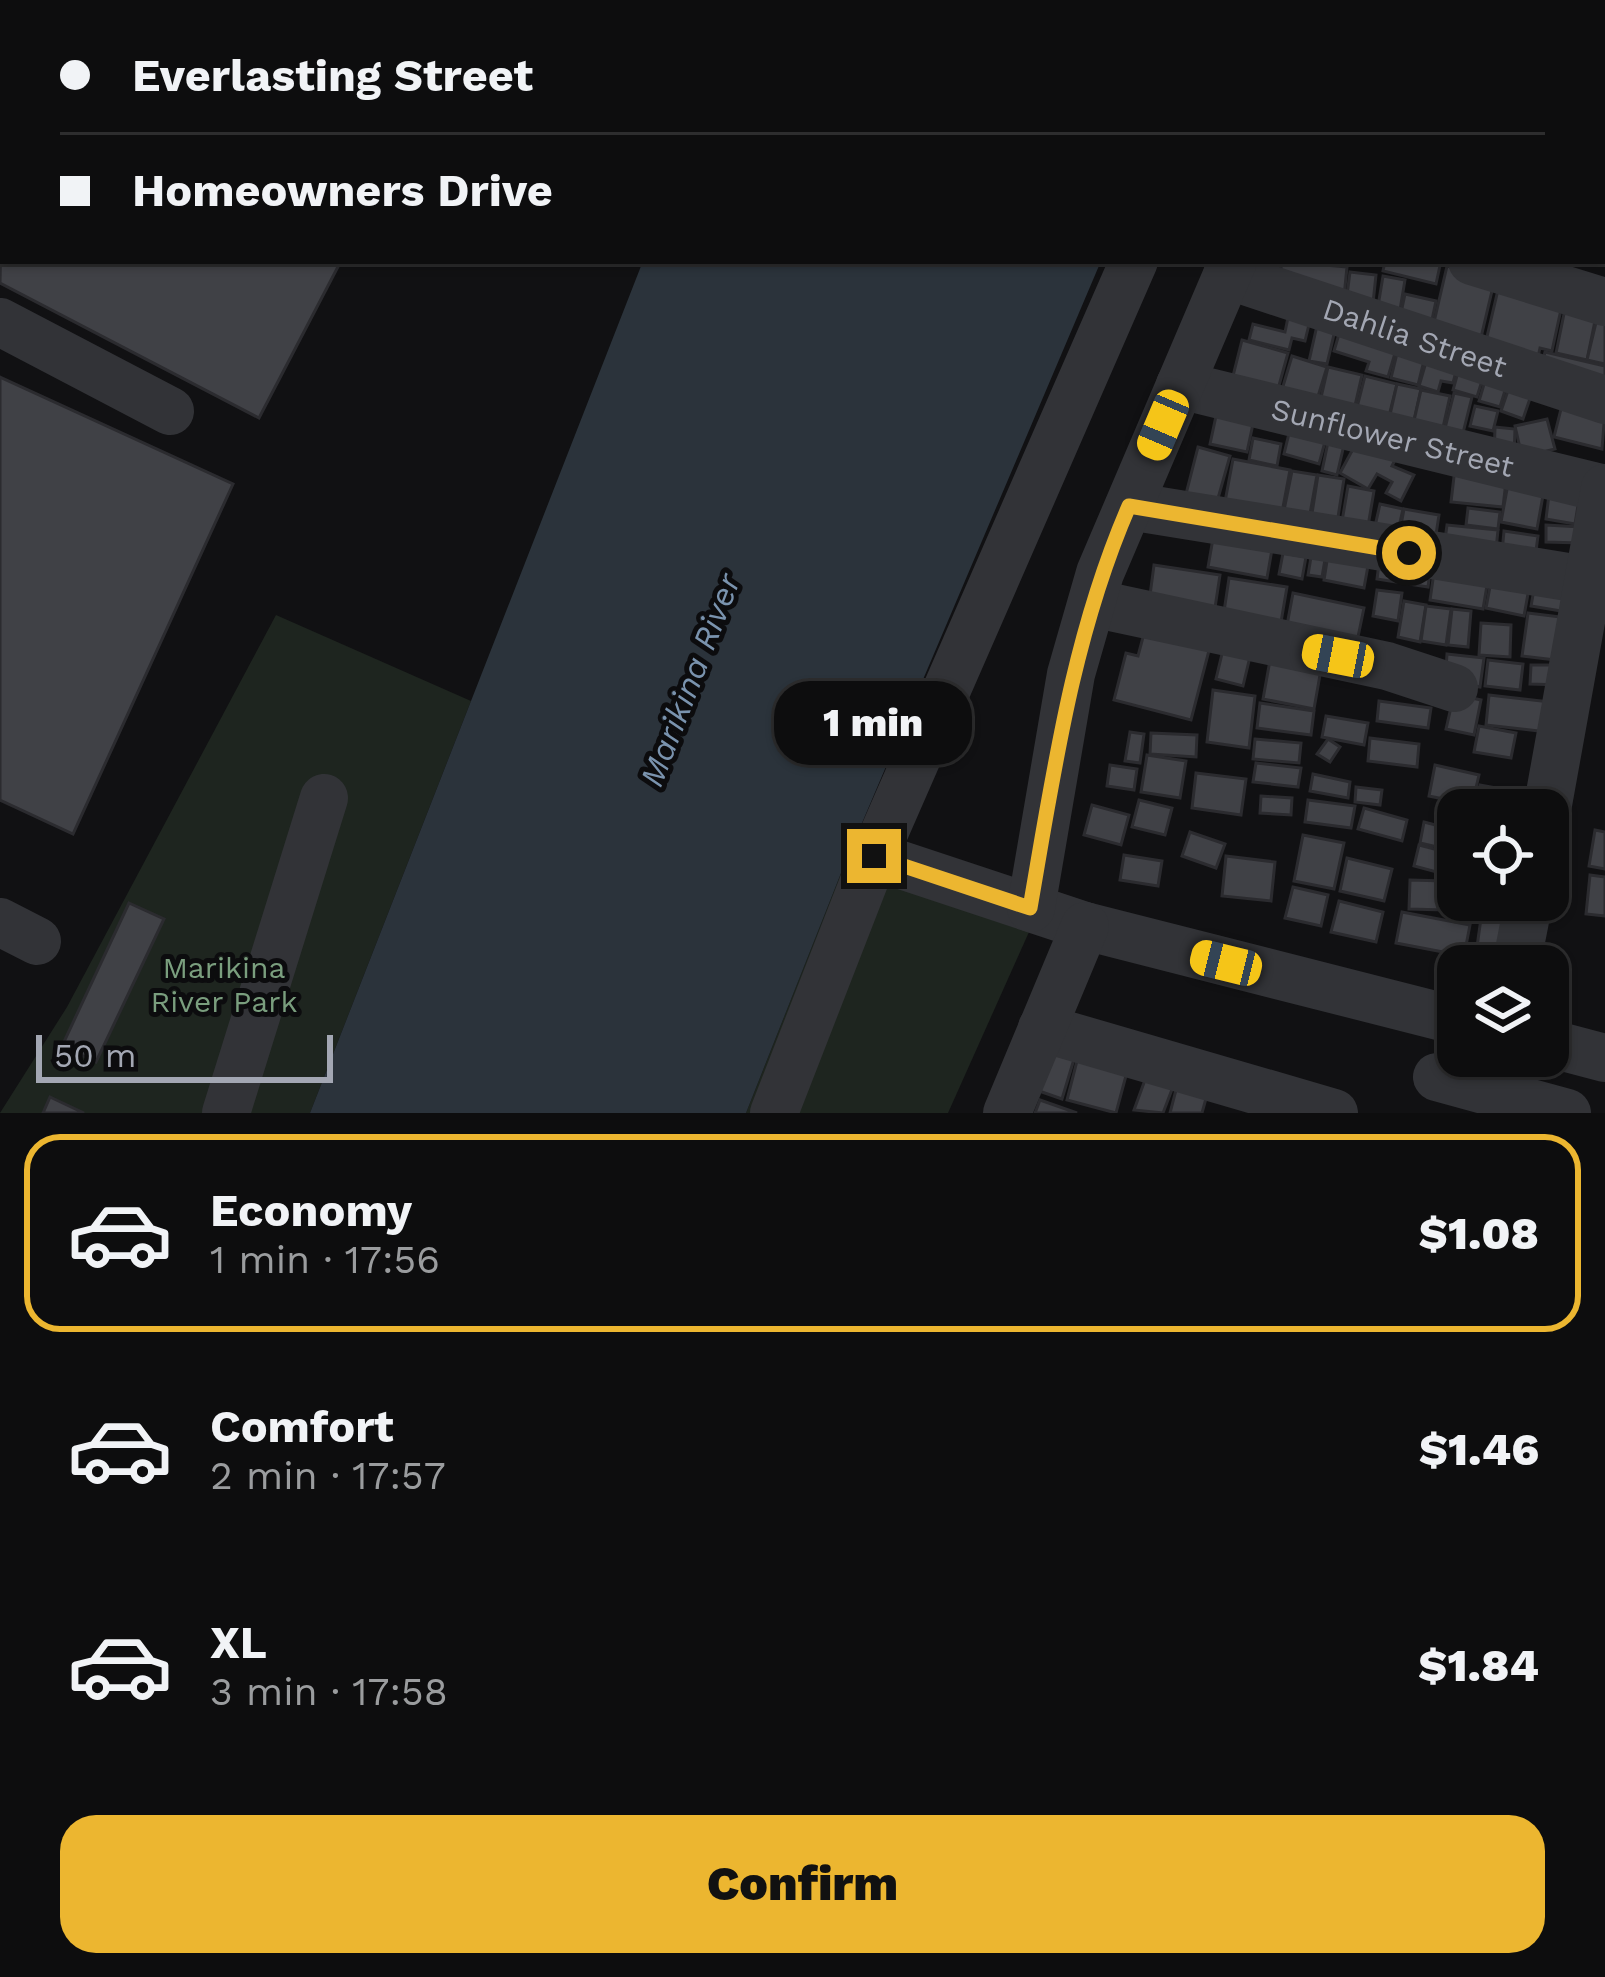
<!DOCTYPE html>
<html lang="en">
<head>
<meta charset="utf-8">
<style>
	:root { --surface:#0d0d0e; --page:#1b1b1c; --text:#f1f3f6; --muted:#9a9c9e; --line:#2d2d2e; --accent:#ecb630 }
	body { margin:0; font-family:"Work Sans",sans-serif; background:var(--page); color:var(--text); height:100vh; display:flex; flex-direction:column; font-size:45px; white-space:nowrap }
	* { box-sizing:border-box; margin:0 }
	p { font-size:39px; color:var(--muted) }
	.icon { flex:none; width:66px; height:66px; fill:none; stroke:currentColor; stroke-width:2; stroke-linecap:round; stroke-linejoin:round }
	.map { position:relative; height:1113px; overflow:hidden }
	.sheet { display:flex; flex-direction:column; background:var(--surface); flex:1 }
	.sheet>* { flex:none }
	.hud { position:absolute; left:0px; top:0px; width:1605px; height:264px; box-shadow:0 3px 9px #0004,0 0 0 3px var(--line); display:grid; align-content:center; height:264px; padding:0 60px; background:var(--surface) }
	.fabs { position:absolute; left:1437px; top:789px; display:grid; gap:24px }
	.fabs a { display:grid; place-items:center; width:132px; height:132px; border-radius:24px; background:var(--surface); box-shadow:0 3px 9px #0004,0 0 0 3px var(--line); font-size:60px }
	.scale { position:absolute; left:36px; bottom:30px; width:297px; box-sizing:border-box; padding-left:12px; border:6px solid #a3a7b3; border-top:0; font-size:33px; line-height:42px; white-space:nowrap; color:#a3a7b3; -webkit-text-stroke:9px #0c0c0e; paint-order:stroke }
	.end { position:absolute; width:54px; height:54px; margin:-27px; border:15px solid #ecb630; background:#111; box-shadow:0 0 0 6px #111 }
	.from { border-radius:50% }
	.bubble { position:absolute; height:84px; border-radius:36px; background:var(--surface); box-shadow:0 3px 9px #0004,0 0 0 3px var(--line); font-size:39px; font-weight:800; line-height:84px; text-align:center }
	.car { position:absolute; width:36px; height:72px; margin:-36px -18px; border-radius:15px; box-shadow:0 0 9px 3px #0007; background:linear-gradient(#f5c518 24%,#345 0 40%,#f5c518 0 76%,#345 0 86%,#f5c518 0) }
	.hud b { display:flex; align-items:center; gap:42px; height:114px; font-size:45px }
	.hud b+b { border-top:3px solid var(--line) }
	.hud i { width:30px; height:30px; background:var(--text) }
	ul { padding:21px 0 0; list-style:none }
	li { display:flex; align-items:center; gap:36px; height:198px; margin:0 24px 18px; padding:0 36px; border:6px solid transparent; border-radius:36px }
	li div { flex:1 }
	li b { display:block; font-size:45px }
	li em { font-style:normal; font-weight:800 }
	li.active { border-color:var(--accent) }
	li>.icon { width:108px; height:108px; stroke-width:1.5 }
	.primary-button { display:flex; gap:24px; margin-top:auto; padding:24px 60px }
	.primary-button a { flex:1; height:138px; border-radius:36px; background:var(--accent); color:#111; font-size:48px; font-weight:800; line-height:138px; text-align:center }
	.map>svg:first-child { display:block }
	.green { fill:#1e251f }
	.water { fill:#2b333b }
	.building { fill:#404146; stroke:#2b2b2f; stroke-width:3 }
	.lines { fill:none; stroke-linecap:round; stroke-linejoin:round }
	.minor { stroke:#323337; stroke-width:48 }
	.route { stroke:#ecb630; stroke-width:15 }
	.labels { text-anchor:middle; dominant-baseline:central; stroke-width:10; stroke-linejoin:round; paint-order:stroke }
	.street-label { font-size:30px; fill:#a3a7b3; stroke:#0c0c0e }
	.park-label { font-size:30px; fill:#7a9e7e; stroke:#0c0c0e }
	.water-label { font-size:33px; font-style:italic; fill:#7a93ae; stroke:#0c0c0e }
</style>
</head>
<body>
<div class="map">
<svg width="1605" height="1113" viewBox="0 0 1605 1113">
	<rect width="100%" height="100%" fill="#111113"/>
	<g class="green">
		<path d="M276,615L471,701L310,1113H0L67,1007Z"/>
		<path d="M845,863L1029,932L948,1113H746Z"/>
	</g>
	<g class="water">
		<path d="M753,0H1213L751,3Z"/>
		<path d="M643,261H1101L845,863L746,1113H310Z"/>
	</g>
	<g class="building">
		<path d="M104,0H477L475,3Z"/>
		<path d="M3,138V261H341L259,418L0,283Z"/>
		<path d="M1282,261L1347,267L1344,297L1278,288Z"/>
		<path d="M1385,261H1441L1436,284L1383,271Z"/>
		<path d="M1447,266L1495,278L1479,346L1431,335Z"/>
		<path d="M1350,272L1376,275L1372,313L1345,310Z"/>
		<path d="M1383,276L1405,280L1399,316L1377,312Z"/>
		<path d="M1501,277L1565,291L1552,351L1540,348L1538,357L1485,345Z"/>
		<path d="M1405,294L1436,301L1429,334L1398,327Z"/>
		<path d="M1567,299L1598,306L1587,360L1556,353Z"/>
		<path d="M1291,303L1313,308L1305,341L1292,338L1289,350L1249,340L1253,324L1285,332Z"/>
		<path d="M1600,306L1605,307V364L1587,360Z"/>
		<path d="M1344,317L1401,333L1388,377L1366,371L1369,362L1334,351Z"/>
		<path d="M1318,321L1336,326L1327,364L1309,361Z"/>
		<path d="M1401,337L1428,344L1418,385L1391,378Z"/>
		<path d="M1242,340L1288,353L1275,400L1230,388Z"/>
		<path d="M1431,345L1461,353L1453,383L1441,381L1438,392L1419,386Z"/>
		<path d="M1545,352L1605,366V389L1539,374Z"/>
		<path d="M1463,354L1488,361L1477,397L1453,390Z"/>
		<path d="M1292,356L1327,367L1313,413L1278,403Z"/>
		<path d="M1490,364L1511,371L1500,407L1479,401Z"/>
		<path d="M1328,367L1362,375L1351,423L1317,415Z"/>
		<path d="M1515,370L1537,378L1523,419L1501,411Z"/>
		<path d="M1365,376L1397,384L1386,428L1354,419Z"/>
		<path d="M0,377L233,484L73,834L0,800Z"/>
		<path d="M1397,384L1421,389L1411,434L1387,428Z"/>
		<path d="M1421,390L1450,396L1440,441L1411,434Z"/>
		<path d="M1454,393L1472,397L1460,445L1442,440Z"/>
		<path d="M1563,401L1605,411L1602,449L1554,437Z"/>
		<path d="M1219,402L1256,410L1247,452L1210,444Z"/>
		<path d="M1475,406L1498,411L1493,431L1470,426Z"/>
		<path d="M1293,417L1329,427L1319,464L1284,454Z"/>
		<path d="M1547,419L1555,449L1522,457L1515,426Z"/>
		<path d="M1495,427L1515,429L1514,458H1494Z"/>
		<path d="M1360,436L1397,456L1392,466L1414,475L1401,501L1386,493L1392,482L1377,474L1368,489L1340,473Z"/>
		<path d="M1253,438L1281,444L1277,466L1249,460Z"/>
		<path d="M1328,442L1344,445L1337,475L1322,471Z"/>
		<path d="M1198,447L1230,456L1217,502L1186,494Z"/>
		<path d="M1233,459L1290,470L1281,518L1224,507Z"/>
		<path d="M1455,468L1507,473L1503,507L1451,502Z"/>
		<path d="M1292,471L1317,475L1308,525L1282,520Z"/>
		<path d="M1318,475L1344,479L1336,530L1310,526Z"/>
		<path d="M1508,484L1544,490L1537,529L1501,522Z"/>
		<path d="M1348,486L1374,491L1366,538L1340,533Z"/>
		<path d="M1549,494L1579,499L1575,524L1546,519Z"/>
		<path d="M1380,504L1403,509L1396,540L1373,535Z"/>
		<path d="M1468,508L1500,512L1498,529L1466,525Z"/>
		<path d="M1404,509L1439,515L1434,548L1398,541Z"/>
		<path d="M1447,525L1498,530L1495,560L1443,554Z"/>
		<path d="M1546,525L1581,527L1580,543L1546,542Z"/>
		<path d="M1215,527L1274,538L1267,578L1208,567Z"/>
		<path d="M1504,531L1538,536L1534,566L1501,562Z"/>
		<path d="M1313,545L1327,548L1322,577L1308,575Z"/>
		<path d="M1329,548L1370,555L1364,588L1324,580Z"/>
		<path d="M1283,553L1306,557L1302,579L1279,574Z"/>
		<path d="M1380,555L1431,564L1428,587L1377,579Z"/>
		<path d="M1154,565L1220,575L1213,621L1148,610Z"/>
		<path d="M1435,565L1489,574L1483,609L1430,600Z"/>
		<path d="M1492,576L1530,583L1524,616L1486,608Z"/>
		<path d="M1229,578L1287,587L1279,634L1222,625Z"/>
		<path d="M1535,584L1577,592L1573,613L1531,606Z"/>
		<path d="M1377,590L1402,593L1398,621L1373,616Z"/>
		<path d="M1293,593L1364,608L1354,656L1284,641Z"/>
		<path d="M1404,601L1426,605L1420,642L1398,637Z"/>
		<path d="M1426,606L1451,609L1446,645L1421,641Z"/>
		<path d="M1452,609L1471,611L1468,647L1448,645Z"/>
		<path d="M1528,613L1569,618L1564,661L1522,656Z"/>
		<path d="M1147,622L1212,639L1191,720L1114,700L1126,653L1138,656Z"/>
		<path d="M1481,623L1511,625L1510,657L1479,655Z"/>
		<path d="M1226,637L1253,644L1243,686L1216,679Z"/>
		<path d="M1272,649L1323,658L1314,709L1263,699Z"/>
		<path d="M1447,654L1484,658L1480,687L1445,682Z"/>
		<path d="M1488,660L1523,664L1520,690L1485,686Z"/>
		<path d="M1531,665H1562L1561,685L1530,684Z"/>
		<path d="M1213,690L1255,696L1249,748L1207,742Z"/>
		<path d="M1454,694L1481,700L1474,735L1446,729Z"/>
		<path d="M1489,695L1559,703L1556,733L1486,725Z"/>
		<path d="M1379,701L1431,708L1428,728L1377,721Z"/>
		<path d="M1260,703L1314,711L1311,735L1257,728Z"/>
		<path d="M1326,716L1368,723L1364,745L1322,737Z"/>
		<path d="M1479,726L1516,733L1511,758L1474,752Z"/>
		<path d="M1130,732L1144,734L1140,763L1125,761Z"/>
		<path d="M1151,733L1197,735L1196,757L1150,754Z"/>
		<path d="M1370,738L1419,744L1417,767L1368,761Z"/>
		<path d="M1255,739L1301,743L1299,763L1253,759Z"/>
		<path d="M1328,739L1340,747L1330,762L1317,754Z"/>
		<path d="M1147,755L1186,761L1180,798L1141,792Z"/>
		<path d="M1256,763L1301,768L1298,787L1253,782Z"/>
		<path d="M1110,765L1137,769L1134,790L1107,786Z"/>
		<path d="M1435,765L1479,775L1472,805L1429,796Z"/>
		<path d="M1196,773L1246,779L1241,815L1192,808Z"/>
		<path d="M1313,774L1350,782L1348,798L1310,791Z"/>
		<path d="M1480,785L1540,796L1537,810H1475Z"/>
		<path d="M1356,787L1382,790L1380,805L1355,802Z"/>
		<path d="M1261,796L1292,798L1291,815L1260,813Z"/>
		<path d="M1139,800L1172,808L1165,835L1132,827Z"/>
		<path d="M1308,800L1355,806L1351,828L1305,822Z"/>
		<path d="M1092,805L1129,815L1121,845L1084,835Z"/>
		<path d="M1364,808L1407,820L1402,841L1358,829Z"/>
		<path d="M1424,822L1455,830L1450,850L1420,843Z"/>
		<path d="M1595,830L1605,832V869L1589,866Z"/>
		<path d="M1190,832L1225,844L1216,868L1182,856Z"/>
		<path d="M1303,835L1344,843L1334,889L1294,881Z"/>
		<path d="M1419,845L1450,853L1444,874L1414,866Z"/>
		<path d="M1124,855L1162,861L1158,886L1120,880Z"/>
		<path d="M1226,856L1275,862L1271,901L1222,896Z"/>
		<path d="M1347,858L1392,869L1384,901L1340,891Z"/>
		<path d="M1457,868L1458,900H1520L1517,911L1452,903Z"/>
		<path d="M1590,875L1605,877V916L1586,914Z"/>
		<path d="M1410,880L1445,881V910L1409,909Z"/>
		<path d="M1293,887L1328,895L1321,926L1285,918Z"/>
		<path d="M1339,901L1383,912L1376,942L1331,932Z"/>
		<path d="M129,903L164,919L96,1062L62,1046Z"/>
		<path d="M1482,911L1516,916L1509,966L1475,961Z"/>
		<path d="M1402,912L1470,925L1464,956L1396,943Z"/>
		<path d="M1053,1049L1075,1056L1062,1099L1039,1091Z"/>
		<path d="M1078,1057L1127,1072L1116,1113L1067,1100Z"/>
		<path d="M1149,1069L1176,1079L1163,1113L1134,1110Z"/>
		<path d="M1177,1086L1207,1095L1202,1113H1170Z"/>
		<path d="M50,1097L84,1113H43Z"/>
		<path d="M1040,1100L1077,1113H1035Z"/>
	</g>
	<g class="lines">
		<g class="minor">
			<path d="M40,3L42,0"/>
			<path d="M1246,3L1248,0"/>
			<path d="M1342,3L1344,0"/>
			<path d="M0,32L3,33"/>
			<path d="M0,83L3,77"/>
			<path d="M1602,130L1605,131"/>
			<path d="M1602,217L1605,218"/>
			<path d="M1472,261L1605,302"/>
			<path id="s1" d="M1227,275L1605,400"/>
			<path d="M0,322L170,411"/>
			<path id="s2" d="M1180,385L1605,489"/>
			<path d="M1129,506L1605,583"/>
			<path d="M1092,603L1387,666L1454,688"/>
			<path d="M1547,810L1605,488"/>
			<path d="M874,856L1085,926L1458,1021"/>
			<path d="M1031,908L1071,674L1100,573L1233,261"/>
			<path d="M0,922L37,941"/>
			<path d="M1516,966L1529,900"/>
			<path d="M1042,1028L1334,1113"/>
			<path d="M1548,1043L1605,1058"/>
			<path d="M1437,1077L1567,1113"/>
			<path d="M226,1113L324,798"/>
			<path d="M774,1113L874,856L1134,261"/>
			<path d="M1007,1113L1085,926"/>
		</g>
	</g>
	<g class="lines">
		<path class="route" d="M874,856L1030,908C1054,770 1073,635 1129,506L1409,553"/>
	</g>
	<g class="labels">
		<g class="street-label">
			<text stroke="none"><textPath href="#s1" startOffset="198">Dahlia Street</textPath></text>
			<text stroke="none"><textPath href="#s2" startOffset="219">Sunflower Street</textPath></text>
		</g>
		<g class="park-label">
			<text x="224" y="967">Marikina<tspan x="224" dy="34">River Park</tspan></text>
		</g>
		<g class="water-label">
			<text transform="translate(690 680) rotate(-69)">Marikina River</text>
		</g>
	</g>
</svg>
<div class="fabs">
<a><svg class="icon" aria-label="locate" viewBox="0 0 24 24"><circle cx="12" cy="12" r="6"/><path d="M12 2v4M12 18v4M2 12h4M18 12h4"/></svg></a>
<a><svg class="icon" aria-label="layers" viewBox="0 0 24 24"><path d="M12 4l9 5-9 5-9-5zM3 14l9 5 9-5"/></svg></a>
</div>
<div class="scale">50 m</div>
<i class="end from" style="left:1409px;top:553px"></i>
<i class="end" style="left:874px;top:856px"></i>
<div class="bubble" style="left:774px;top:681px;width:198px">1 min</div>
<i class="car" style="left:1163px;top:425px;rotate:203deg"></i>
<i class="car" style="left:1338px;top:656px;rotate:281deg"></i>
<i class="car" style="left:1226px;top:963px;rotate:284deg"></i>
<div class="hud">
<b><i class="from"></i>Everlasting Street</b>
<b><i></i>Homeowners Drive</b>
</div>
</div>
<section class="sheet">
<ul>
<li class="active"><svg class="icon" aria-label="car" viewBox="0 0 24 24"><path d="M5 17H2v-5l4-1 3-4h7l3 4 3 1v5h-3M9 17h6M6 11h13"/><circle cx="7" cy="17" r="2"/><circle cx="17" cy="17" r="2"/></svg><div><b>Economy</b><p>1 min · 17:56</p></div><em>$1.08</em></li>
<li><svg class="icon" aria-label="car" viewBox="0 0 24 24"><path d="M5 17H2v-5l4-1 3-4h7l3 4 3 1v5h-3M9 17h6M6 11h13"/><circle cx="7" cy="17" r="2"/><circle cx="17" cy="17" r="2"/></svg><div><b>Comfort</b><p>2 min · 17:57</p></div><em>$1.46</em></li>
<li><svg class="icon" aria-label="car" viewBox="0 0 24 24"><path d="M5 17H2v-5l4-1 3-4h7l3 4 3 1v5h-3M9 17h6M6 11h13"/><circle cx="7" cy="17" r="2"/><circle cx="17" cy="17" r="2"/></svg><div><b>XL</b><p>3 min · 17:58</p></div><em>$1.84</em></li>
</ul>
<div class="primary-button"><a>Confirm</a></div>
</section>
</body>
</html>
